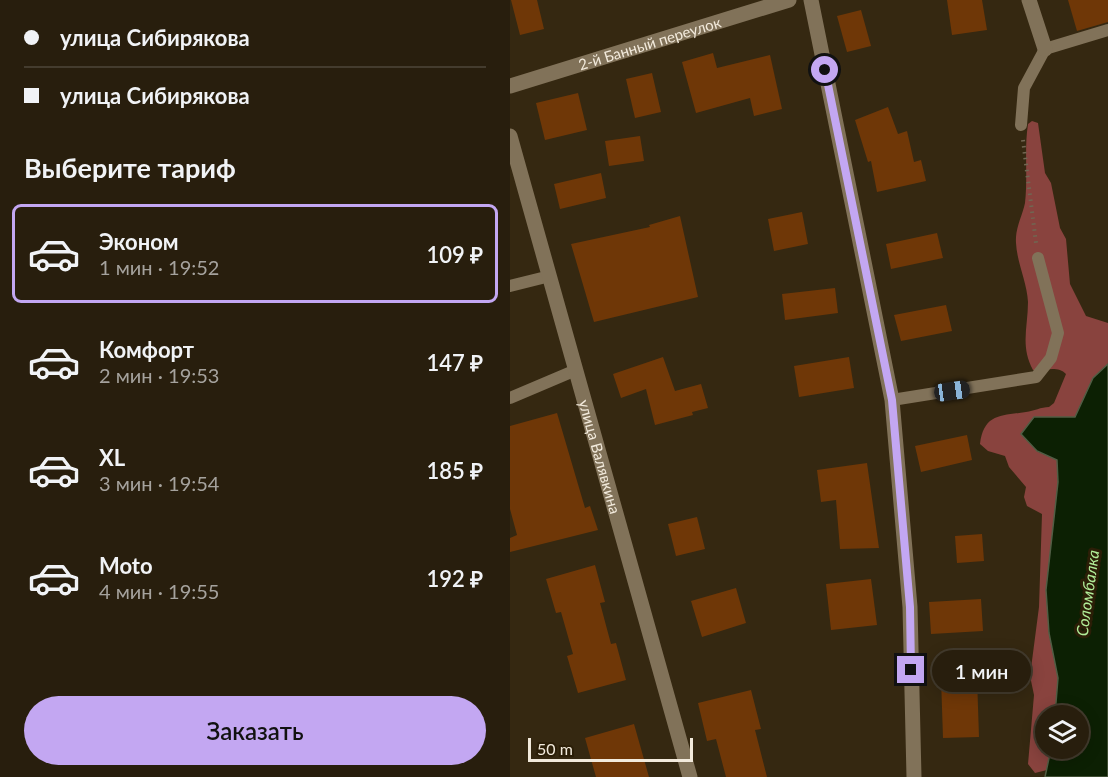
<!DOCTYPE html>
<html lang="ru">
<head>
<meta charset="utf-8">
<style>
	:root { --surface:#281e0d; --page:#302716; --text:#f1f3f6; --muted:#a5a29d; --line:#443c2e; --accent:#c3a7f2 }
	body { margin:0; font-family:Lato,sans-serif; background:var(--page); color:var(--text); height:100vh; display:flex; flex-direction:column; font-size:22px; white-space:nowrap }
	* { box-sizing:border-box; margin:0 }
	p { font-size:20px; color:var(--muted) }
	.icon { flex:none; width:33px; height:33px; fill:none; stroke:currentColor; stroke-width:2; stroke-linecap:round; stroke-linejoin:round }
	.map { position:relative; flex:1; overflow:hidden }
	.sheet { display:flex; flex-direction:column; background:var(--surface); width:510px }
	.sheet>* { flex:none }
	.banner { display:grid; align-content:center; height:132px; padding:0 24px; background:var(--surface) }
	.buttons { position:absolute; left:525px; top:705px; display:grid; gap:12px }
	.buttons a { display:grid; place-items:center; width:54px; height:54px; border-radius:50%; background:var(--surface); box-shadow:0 3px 15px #0003,0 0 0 2px var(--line); font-size:30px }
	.scale { position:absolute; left:18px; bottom:15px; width:165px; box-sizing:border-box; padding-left:6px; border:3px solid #f2eadc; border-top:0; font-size:16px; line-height:21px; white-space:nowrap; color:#f2eadc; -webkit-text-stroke:4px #2b1e07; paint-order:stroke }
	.end { position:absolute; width:27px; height:27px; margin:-14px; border:8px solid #c3a7f2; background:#111; box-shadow:0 0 0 3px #111 }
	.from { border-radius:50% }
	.bubble { position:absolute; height:42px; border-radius:21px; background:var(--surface); box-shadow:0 3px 15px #0003,0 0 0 2px var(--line); font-size:20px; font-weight:600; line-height:42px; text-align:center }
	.car { position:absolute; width:18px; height:36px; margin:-18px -9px; border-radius:8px; box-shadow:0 0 4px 2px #0007; background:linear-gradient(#222 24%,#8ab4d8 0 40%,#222 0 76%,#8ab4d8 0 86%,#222 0) }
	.banner b { display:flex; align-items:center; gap:21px; height:57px; font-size:22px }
	.banner b+b { border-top:2px solid var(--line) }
	.banner i { width:15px; height:15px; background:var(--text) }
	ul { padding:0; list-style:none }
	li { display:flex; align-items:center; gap:18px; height:99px; margin:0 12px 9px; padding:0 12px; border:3px solid transparent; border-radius:9px }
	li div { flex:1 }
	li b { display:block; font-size:22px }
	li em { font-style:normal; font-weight:600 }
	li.on { border-color:var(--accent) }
	li>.icon { width:54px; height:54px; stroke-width:1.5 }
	h2 { padding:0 24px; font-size:27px; line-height:72px }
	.action { display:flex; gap:12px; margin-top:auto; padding:12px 24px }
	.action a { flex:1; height:69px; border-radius:36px; background:var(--accent); color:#111; font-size:24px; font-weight:600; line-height:69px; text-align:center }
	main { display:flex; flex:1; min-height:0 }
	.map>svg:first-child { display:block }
	.forest { fill:#89433e }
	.water { fill:#0c2003; stroke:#515d44; stroke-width:1.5 }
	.building { fill:#6f3707 }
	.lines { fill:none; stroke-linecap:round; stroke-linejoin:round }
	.path { stroke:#716652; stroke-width:4; stroke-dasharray:1.5 4.5; stroke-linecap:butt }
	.service { stroke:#817259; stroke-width:12 }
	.minor { stroke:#817259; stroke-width:15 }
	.route { stroke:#c3a7f2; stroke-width:8 }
	.labels { text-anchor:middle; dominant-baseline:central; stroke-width:6; stroke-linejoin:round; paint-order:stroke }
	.street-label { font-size:15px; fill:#f2eadc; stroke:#2b1e07 }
	.water-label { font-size:16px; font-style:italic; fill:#b2ee99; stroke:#2b1e07 }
</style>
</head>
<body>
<main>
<section class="sheet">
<div class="banner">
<b><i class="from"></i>улица Сибирякова</b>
<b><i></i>улица Сибирякова</b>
</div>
<h2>Выберите тариф</h2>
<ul>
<li class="on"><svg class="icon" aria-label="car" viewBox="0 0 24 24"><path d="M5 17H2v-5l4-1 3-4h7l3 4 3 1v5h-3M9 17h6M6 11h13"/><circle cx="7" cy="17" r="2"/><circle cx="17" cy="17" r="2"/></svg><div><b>Эконом</b><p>1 мин · 19:52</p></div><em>109 ₽</em></li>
<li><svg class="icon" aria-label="car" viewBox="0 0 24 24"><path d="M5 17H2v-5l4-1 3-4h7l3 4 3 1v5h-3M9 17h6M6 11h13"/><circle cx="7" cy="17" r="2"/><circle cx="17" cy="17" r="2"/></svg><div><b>Комфорт</b><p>2 мин · 19:53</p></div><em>147 ₽</em></li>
<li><svg class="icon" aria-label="car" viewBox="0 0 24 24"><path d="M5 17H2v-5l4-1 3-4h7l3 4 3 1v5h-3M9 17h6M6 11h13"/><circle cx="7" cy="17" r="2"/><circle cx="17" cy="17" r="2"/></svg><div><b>XL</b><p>3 мин · 19:54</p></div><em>185 ₽</em></li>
<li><svg class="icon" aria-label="car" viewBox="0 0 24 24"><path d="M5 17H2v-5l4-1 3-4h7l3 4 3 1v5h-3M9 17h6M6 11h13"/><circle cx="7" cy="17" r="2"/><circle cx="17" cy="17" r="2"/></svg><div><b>Moto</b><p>4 мин · 19:55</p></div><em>192 ₽</em></li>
</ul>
<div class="action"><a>Заказать</a></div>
</section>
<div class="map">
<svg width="598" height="777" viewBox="0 0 598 777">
	<rect width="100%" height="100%" fill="#352811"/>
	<path class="forest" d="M522,121L528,123L535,173L541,183L550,228L556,239L560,284L576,316L598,323V364L583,378L565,417L524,418L527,451L547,460L548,482L539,633L548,678L545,715L536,716V748L541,749L537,770L525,773L518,764L524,695L520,676L529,607L532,514L517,506L514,497L516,487L499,467L495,456L478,451L470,444C474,414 490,416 516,412C524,411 531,407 539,407L544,403L556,374C548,365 534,371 523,370C510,346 518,327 518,302C517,282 507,263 506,243C505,228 512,217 515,203C518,176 514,150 518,124Z"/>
	<path class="water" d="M598,364V777H535L541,749L568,748V716L545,715L548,678L539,633L536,590L548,482L547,460L527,451L511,434L524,417H565L583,378Z"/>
	<g class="building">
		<path d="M1,0H27L34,29L10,35Z"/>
		<path d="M437,0H472L477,30L442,35Z"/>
		<path d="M558,0H598V22L567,31Z"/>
		<path d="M351,10L361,46L337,52L327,16Z"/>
		<path d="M203,53L207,68L260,55L272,109L244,116L240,98L186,113L172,62Z"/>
		<path d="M142,73L151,112L125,118L116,79Z"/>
		<path d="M68,93L77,130L35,140L26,103Z"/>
		<path d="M378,107L388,134L397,131L404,162L411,160L416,181L367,192L361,161L358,162L345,120Z"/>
		<path d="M130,136L134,161L99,166L95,141Z"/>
		<path d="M91,173L96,198L50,209L44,184Z"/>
		<path d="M292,212L298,244L264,251L258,219Z"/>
		<path d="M170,216L188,297L84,322L61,244L140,227L139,225Z"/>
		<path d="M427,233L433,258L381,269L376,244Z"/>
		<path d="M325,288L328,313L275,320L272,294Z"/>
		<path d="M436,305L442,331L391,341L384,315Z"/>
		<path d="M153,357L165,391L191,384L198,408L182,412L183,415L145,425L136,389L111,398L103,374Z"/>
		<path d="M339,357L344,388L289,397L284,366Z"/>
		<path d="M47,413L75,508L80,506L88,530L0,552V538L7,535L0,509V426Z"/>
		<path d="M457,435L462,460L411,472L405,446Z"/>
		<path d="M357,463L369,548L330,549L326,500L311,502L307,470Z"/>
		<path d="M187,517L195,549L166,556L158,524Z"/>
		<path d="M472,534L474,561L447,563L445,536Z"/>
		<path d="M85,565L95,602L90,603L101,644L106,643L116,680L68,693L57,656L63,654L51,612L46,613L36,579Z"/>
		<path d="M361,579L367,625L321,630L316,584Z"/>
		<path d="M226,588L236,623L192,637L181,601Z"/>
		<path d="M471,599L473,631L421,634L419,602Z"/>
		<path d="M467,677L469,737L433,738L431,678Z"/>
		<path d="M241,690L251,729L245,730L257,777H216L206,739L197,741L188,703Z"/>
		<path d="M124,724L139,777H86L75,738Z"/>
	</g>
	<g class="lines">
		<path class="path" d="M513,140L526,243"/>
		<g class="service">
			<path d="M511,125L514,88L535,49L598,30"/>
			<path d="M0,286L40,276"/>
			<path d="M0,398L66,370"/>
			<path d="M382,400L526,377L541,358L548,333L528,258"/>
		</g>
		<g class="minor">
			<path d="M301,0L382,400L400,607L404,777"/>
			<path d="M519,0L535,49"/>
			<path id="s1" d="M0,86L279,0"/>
			<path id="s2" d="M0,136L180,777"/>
		</g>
	</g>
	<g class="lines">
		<path class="route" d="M315,70L382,400L400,607L401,670"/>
	</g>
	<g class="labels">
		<g class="street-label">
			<text stroke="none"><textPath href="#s1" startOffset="146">2-й Банный переулок</textPath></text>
			<text stroke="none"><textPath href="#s2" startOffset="333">улица Валявкина</textPath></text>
		</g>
		<g class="water-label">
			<text transform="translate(577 593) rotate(-82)">Соломбалка</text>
		</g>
	</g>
</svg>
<div class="buttons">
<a><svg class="icon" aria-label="layers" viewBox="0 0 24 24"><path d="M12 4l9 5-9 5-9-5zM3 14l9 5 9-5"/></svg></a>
</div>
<div class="scale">50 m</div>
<i class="end from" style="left:315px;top:70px"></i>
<i class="end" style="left:401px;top:670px"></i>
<div class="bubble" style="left:422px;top:650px;width:99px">1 мин</div>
<i class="car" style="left:442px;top:391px;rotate:82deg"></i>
</div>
</main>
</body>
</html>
